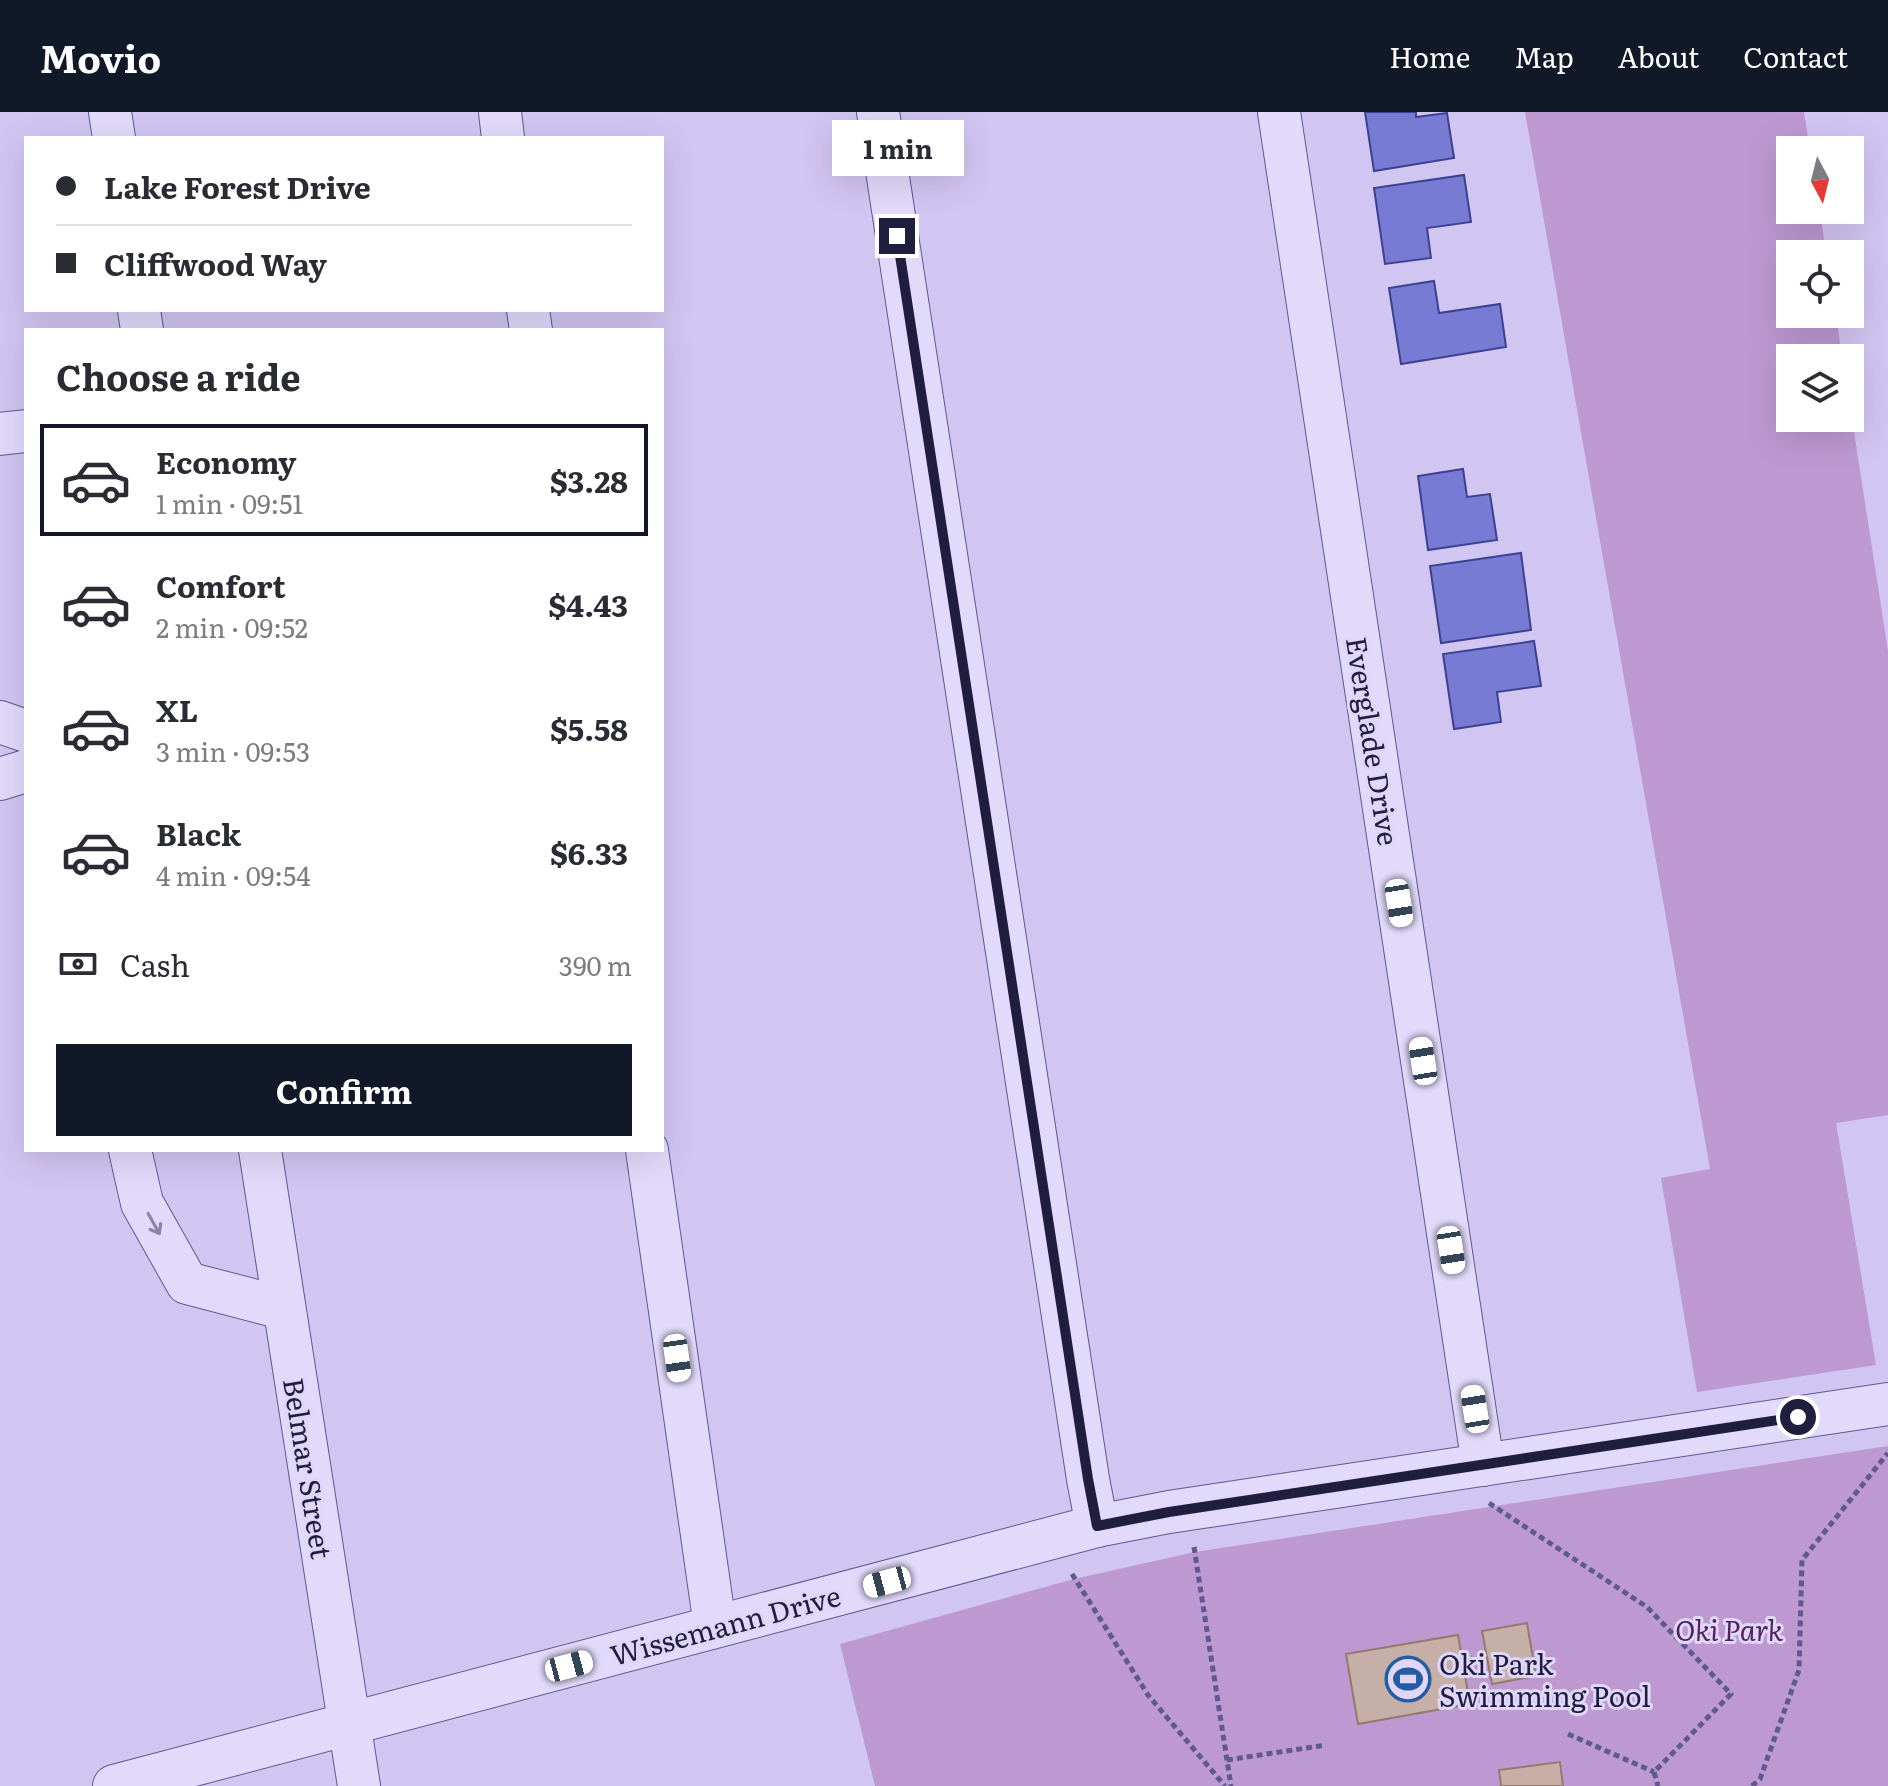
<!DOCTYPE html>
<html lang="en">
<head>
<meta charset="utf-8">
<style>
	:root { --surface:#fff; --page:#f7f7f7; --text:#2b2b33; --muted:#7c7c81; --line:#e1e1e2; --accent:#111827 }
	body { margin:0; font-family:Literata,serif; background:var(--page); color:var(--text); height:100vh; display:flex; flex-direction:column; font-size:30px; white-space:nowrap }
	* { box-sizing:border-box; margin:0 }
	p { font-size:26px; color:var(--muted) }
	.icon { flex:none; width:44px; height:44px; fill:none; stroke:currentColor; stroke-width:2; stroke-linecap:round; stroke-linejoin:round }
	.map { position:relative; flex:1; overflow:hidden }
	.panel { position:absolute; left:24px; top:216px; width:640px; height:824px; display:flex; flex-direction:column; background:var(--surface); border-radius:0px; box-shadow:0 8px 32px #0002 }
	.panel>* { flex:none }
	.guide { position:absolute; left:24px; top:24px; width:640px; height:176px; border-radius:0px; box-shadow:0 8px 32px #0002; display:grid; align-content:center; height:176px; padding:0 32px; background:var(--surface) }
	.needle { width:52px; rotate:173deg }
	.buttons { position:absolute; left:1776px; top:24px; display:grid; gap:16px }
	.buttons a { display:grid; place-items:center; width:88px; height:88px; border-radius:0px; background:var(--surface); box-shadow:0 8px 32px #0002; font-size:40px }
	.end { position:absolute; width:36px; height:36px; margin:-18px; border:10px solid #201e3e; background:#fff; box-shadow:0 0 0 4px #fff }
	.from { border-radius:50% }
	.bubble { position:absolute; height:56px; border-radius:0px; background:var(--surface); box-shadow:0 8px 32px #0002; font-size:26px; font-weight:700; line-height:56px; text-align:center }
	.car { position:absolute; width:24px; height:48px; margin:-24px -12px; border-radius:10px; box-shadow:0 0 6px 2px #0007; background:linear-gradient(#fff 24%,#345 0 40%,#fff 0 76%,#345 0 86%,#fff 0) }
	.guide b { display:flex; align-items:center; gap:28px; height:76px; font-size:30px }
	.guide b+b { border-top:2px solid var(--line) }
	.guide i { width:20px; height:20px; background:var(--text) }
	ul { padding:0; list-style:none }
	li { display:flex; align-items:center; gap:24px; height:112px; margin:0 16px 12px; padding:0 16px; border:4px solid transparent; border-radius:0px }
	li div { flex:1 }
	li b { display:block; font-size:30px }
	li em { font-style:normal; font-weight:700 }
	li.current { border-color:var(--accent) }
	li>.icon { width:72px; height:72px; stroke-width:1.5 }
	h2 { padding:0 32px; font-size:36px; line-height:96px }
	.pay { display:flex; align-items:center; gap:20px; height:88px; padding:0 32px; font-size:30px }
	.pay p { margin-inline-start:auto }
	.action { display:flex; gap:16px; margin-top:auto; padding:16px 32px }
	.action a { flex:1; height:92px; border-radius:0px; background:var(--accent); color:#fff; font-size:32px; font-weight:700; line-height:92px; text-align:center }
	header { display:flex; align-items:center; gap:48px; box-sizing:border-box; height:112px; padding:0 40px; background:var(--accent); color:#fff }
	header strong { font-size:38px }
	nav { display:flex; gap:44px; margin-inline-start:auto; font-size:28px }
	.map>svg:first-child { display:block }
	.green { fill:#be98d1 }
	.water { fill:#c5afa7; stroke:#94796d; stroke-width:2 }
	.building { fill:#787bd3; stroke:#3d4190; stroke-width:2 }
	.lines { fill:none; stroke-linecap:round; stroke-linejoin:round }
	.minor-casing { stroke:#5e598f; stroke-width:44 }
	.path { stroke:#5e598f; stroke-width:5; stroke-dasharray:6 4; stroke-linecap:butt }
	.minor { stroke:#e2dafb; stroke-width:42 }
	.oneway { stroke:#8b85a6 }
	.route { stroke:#201e3e; stroke-width:10 }
	.labels { text-anchor:middle; dominant-baseline:central; stroke-width:6; stroke-linejoin:round; paint-order:stroke }
	.street-label { font-size:28px; fill:#201e3e; stroke:#dfd6f8 }
	.park-label { font-size:28px; font-style:italic; fill:#51235c; stroke:#dfd6f8 }
	.poi-label { font-size:28px; fill:#201e3e; stroke:#dfd6f8; text-anchor:start }
</style>
</head>
<body>
<header>
<strong>Movio</strong>
<nav><a>Home</a><a>Map</a><a>About</a><a>Contact</a></nav>
</header>
<div class="map">
<svg width="1888" height="1674" viewBox="0 0 1888 1674">
	<rect width="100%" height="100%" fill="#d1c5f2"/>
	<g class="green">
		<path d="M1525,0H1804L1810,38H1790V98H1820L1826,142H1790V202H1836L1842,246H1790V306H1850V294L1888,539V1003L1836,1011L1876,1253L1697,1280L1661,1066L1710,1057Z"/>
		<path d="M1888,1334V1674H875L840,1532L1074,1467L1195,1440Z"/>
	</g>
	<g class="water">
		<path d="M1527,1511L1536,1564L1492,1572L1482,1519Z"/>
		<path d="M1458,1523L1470,1592L1358,1612L1346,1542Z"/>
		<path d="M1560,1650L1563,1674H1501L1499,1658Z"/>
	</g>
	<g class="building">
		<path d="M1365,0H1416V5L1447,1L1454,46L1374,59Z"/>
		<path d="M1464,63L1471,110L1427,116L1431,146L1385,152L1374,76Z"/>
		<path d="M1434,169L1439,201L1500,192L1506,235L1401,252L1389,176Z"/>
		<path d="M1463,357L1467,385L1490,382L1497,428L1428,438L1418,364Z"/>
		<path d="M1521,441L1531,518L1441,531L1430,454Z"/>
		<path d="M1534,529L1541,574L1497,580L1501,610L1454,617L1443,542Z"/>
	</g>
	<g class="lines">
		<g class="minor-casing">
			<g id="minor">
				<path d="M110,0L114,26"/>
				<path d="M500,0L503,26"/>
				<path d="M878,0L1088,1367L1097,1414"/>
				<path d="M1279,0L1483,1353"/>
				<path d="M139,198L142,218"/>
				<path d="M528,198L531,218"/>
				<path d="M0,322L26,319"/>
				<path d="M0,610L26,619"/>
				<path d="M0,667L26,659"/>
				<path d="M130,1038L142,1091L187,1171L283,1196"/>
				<path d="M260,1038L359,1674"/>
				<path d="M647,1038L715,1514"/>
				<path d="M114,1674L1097,1414L1169,1400L1888,1292"/>
			</g>
		</g>
		<g class="path">
			<path d="M1489,1391L1647,1495L1731,1582L1654,1660L1658,1674"/>
			<path d="M1194,1435L1231,1674"/>
			<path d="M1072,1462L1148,1583L1225,1674"/>
			<path d="M1568,1622L1654,1660"/>
			<path d="M1227,1648L1326,1633"/>
			<path d="M1752,1674L1760,1667L1799,1558L1802,1448L1888,1341"/>
		</g>
		<use href="#minor" class="minor"/>
	</g>
	<defs><path id="oneway-shaft" d="M-6 0H5M1.5-3L5.5 0L1.5 3" fill="none" stroke-width="1.6" stroke-linecap="round" stroke-linejoin="round" transform="scale(2)"/></defs>
	<use class="oneway" href="#oneway-shaft" transform="translate(154 1112) rotate(61)"/>
	<g class="lines">
		<path class="route" d="M897,124L1088,1367L1097,1414L1169,1400L1798,1305"/>
	</g>
	<defs>
		<g id="stadium-ring" transform="scale(2.3)"><circle r="9.5" fill="#dfd6f8" stroke="#245da3" stroke-width="1.5"/><path d="M0-5a6.5 5 0 1 0 0 10a6.5 5 0 1 0 0-10ZM-3.5-1.8h7v3.6h-7Z" fill="#245da3"/></g>
	</defs>
	<g fill-rule="evenodd">
		<use href="#stadium-ring" x="1408" y="1567"/>
	</g>
	<g class="labels">
		<g class="street-label">
			<text transform="translate(1374 629) rotate(81)">Everglade Drive</text>
			<text transform="translate(309 1356) rotate(81)">Belmar Street</text>
			<text transform="translate(725 1512) rotate(-15)">Wissemann Drive</text>
		</g>
		<g class="park-label">
			<text x="1729" y="1517">Oki Park</text>
		</g>
		<g class="poi-label">
			<text x="1439" y="1551">Oki Park<tspan x="1439" dy="32">Swimming Pool</tspan></text>
		</g>
	</g>
</svg>
<div class="buttons">
<a><svg class="needle" viewBox="-14 -14 28 28"><path d="M0-13l5 13h-10z" fill="#e53935"/><path d="M0 13l5-13h-10z" fill="#7c7c81"/></svg></a>
<a><svg class="icon" aria-label="locate" viewBox="0 0 24 24"><circle cx="12" cy="12" r="6"/><path d="M12 2v4M12 18v4M2 12h4M18 12h4"/></svg></a>
<a><svg class="icon" aria-label="layers" viewBox="0 0 24 24"><path d="M12 4l9 5-9 5-9-5zM3 14l9 5 9-5"/></svg></a>
</div>
<i class="end from" style="left:1798px;top:1305px"></i>
<i class="end" style="left:897px;top:124px"></i>
<div class="bubble" style="left:832px;top:8px;width:132px">1 min</div>
<i class="car" style="left:1399px;top:791px;rotate:171deg"></i>
<i class="car" style="left:1423px;top:949px;rotate:351deg"></i>
<i class="car" style="left:1451px;top:1138px;rotate:171deg"></i>
<i class="car" style="left:677px;top:1246px;rotate:172deg"></i>
<i class="car" style="left:1475px;top:1297px;rotate:351deg"></i>
<i class="car" style="left:887px;top:1470px;rotate:255deg"></i>
<i class="car" style="left:569px;top:1554px;rotate:75deg"></i>
<div class="guide">
<b><i class="from"></i>Lake Forest Drive</b>
<b><i></i>Cliffwood Way</b>
</div>
<section class="panel">
<h2>Choose a ride</h2>
<ul>
<li class="current"><svg class="icon" aria-label="car" viewBox="0 0 24 24"><path d="M5 17H2v-5l4-1 3-4h7l3 4 3 1v5h-3M9 17h6M6 11h13"/><circle cx="7" cy="17" r="2"/><circle cx="17" cy="17" r="2"/></svg><div><b>Economy</b><p>1 min · 09:51</p></div><em>$3.28</em></li>
<li><svg class="icon" aria-label="car" viewBox="0 0 24 24"><path d="M5 17H2v-5l4-1 3-4h7l3 4 3 1v5h-3M9 17h6M6 11h13"/><circle cx="7" cy="17" r="2"/><circle cx="17" cy="17" r="2"/></svg><div><b>Comfort</b><p>2 min · 09:52</p></div><em>$4.43</em></li>
<li><svg class="icon" aria-label="car" viewBox="0 0 24 24"><path d="M5 17H2v-5l4-1 3-4h7l3 4 3 1v5h-3M9 17h6M6 11h13"/><circle cx="7" cy="17" r="2"/><circle cx="17" cy="17" r="2"/></svg><div><b>XL</b><p>3 min · 09:53</p></div><em>$5.58</em></li>
<li><svg class="icon" aria-label="car" viewBox="0 0 24 24"><path d="M5 17H2v-5l4-1 3-4h7l3 4 3 1v5h-3M9 17h6M6 11h13"/><circle cx="7" cy="17" r="2"/><circle cx="17" cy="17" r="2"/></svg><div><b>Black</b><p>4 min · 09:54</p></div><em>$6.33</em></li>
</ul>
<div class="pay"><svg class="icon" aria-label="cash" viewBox="0 0 24 24"><path d="M3 7h18v10H3z"/><circle cx="12" cy="12" r="2"/></svg>Cash<p>390 m</p></div>
<div class="action"><a>Confirm</a></div>
</section>
</div>
</body>
</html>
